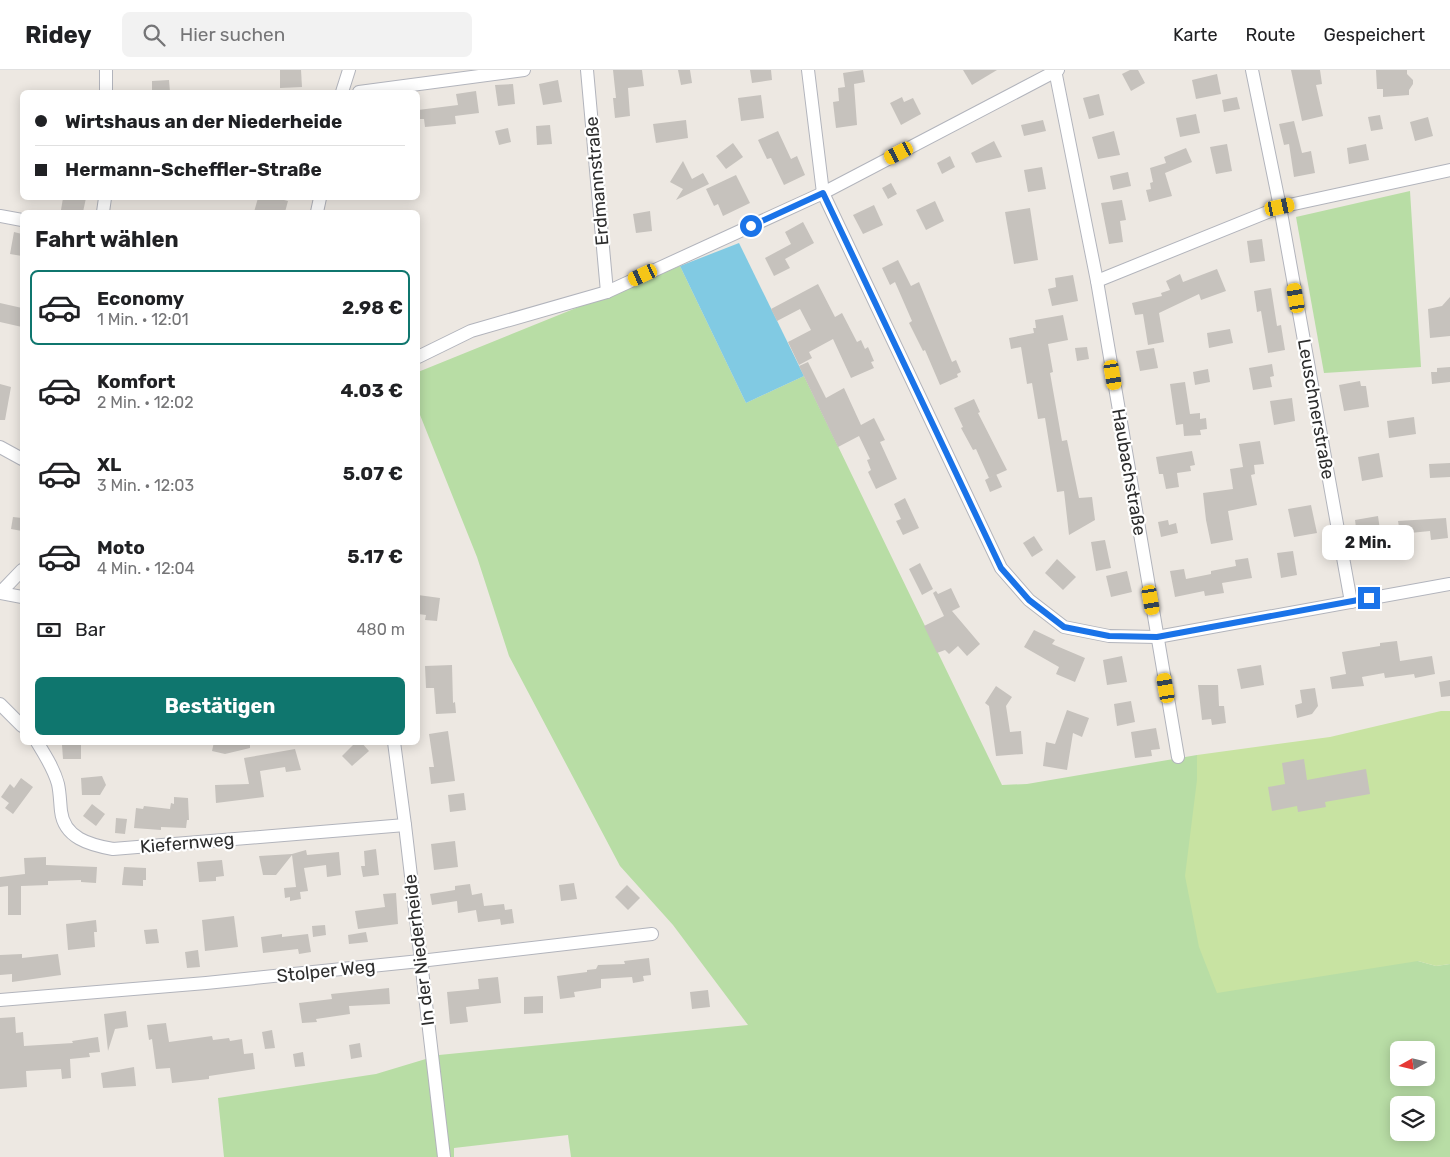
<!DOCTYPE html>
<html lang="de">
<head>
<meta charset="utf-8">
<style>
	:root { --surface:#fff; --page:#f2f2f2; --text:#202124; --muted:#757577; --line:#e0e0e0; --accent:#0f766e }
	body { margin:0; font-family:Rubik,sans-serif; background:var(--page); color:var(--text); height:100vh; display:flex; flex-direction:column; font-size:19px; white-space:nowrap }
	* { box-sizing:border-box; margin:0 }
	p { font-size:16px; color:var(--muted) }
	.icon { flex:none; width:28px; height:28px; fill:none; stroke:currentColor; stroke-width:2; stroke-linecap:round; stroke-linejoin:round }
	.map { position:relative; flex:1; overflow:hidden }
	.side { position:absolute; left:20px; top:140px; width:400px; height:535px; display:flex; flex-direction:column; background:var(--surface); border-radius:8px; box-shadow:0 2px 12px #0003 }
	.side>* { flex:none }
	.banner { position:absolute; left:20px; top:20px; width:400px; height:110px; border-radius:8px; box-shadow:0 2px 12px #0003; display:grid; align-content:center; height:110px; padding:0 15px; background:var(--surface) }
	.needle { width:32px; rotate:262deg }
	.controls { position:absolute; left:1390px; top:971px; display:grid; gap:10px }
	.controls a { display:grid; place-items:center; width:45px; height:45px; border-radius:8px; background:var(--surface); box-shadow:0 2px 12px #0003; font-size:25px }
	.end { position:absolute; width:22px; height:22px; margin:-11px; border:6px solid #1a73e8; background:#fff; box-shadow:0 0 0 2px #fff }
	.from { border-radius:50% }
	.bubble { position:absolute; height:35px; border-radius:8px; background:var(--surface); box-shadow:0 2px 12px #0003; font-size:16px; font-weight:700; line-height:35px; text-align:center }
	.car { position:absolute; width:15px; height:30px; margin:-15px -8px; border-radius:6px; box-shadow:0 0 4px 1px #0007; background:linear-gradient(#f5c518 24%,#345 0 40%,#f5c518 0 76%,#345 0 86%,#f5c518 0) }
	.banner b { display:flex; align-items:center; gap:18px; height:48px; font-size:19px }
	.banner b+b { border-top:1px solid var(--line) }
	.banner i { width:12px; height:12px; background:var(--text) }
	ul { padding:0; list-style:none }
	li { display:flex; align-items:center; gap:15px; height:75px; margin:0 10px 8px; padding:0 5px; border:2px solid transparent; border-radius:8px }
	li div { flex:1 }
	li b { display:block; font-size:19px }
	li em { font-style:normal; font-weight:700 }
	li.active { border-color:var(--accent) }
	li>.icon { width:45px; height:45px; stroke-width:1.5 }
	h2 { padding:0 15px; font-size:22px; line-height:60px }
	.pay { display:flex; align-items:center; gap:12px; height:55px; padding:0 15px; font-size:19px }
	.pay p { margin-inline-start:auto }
	.button { display:flex; gap:10px; margin-top:auto; padding:10px 15px }
	.button a { flex:1; height:58px; border-radius:8px; background:var(--accent); color:#fff; font-size:20px; font-weight:700; line-height:58px; text-align:center }
	header { display:flex; align-items:center; gap:30px; box-sizing:border-box; height:70px; padding:0 25px; background:var(--surface); border-bottom:1px solid var(--line) }
	header strong { font-size:24px }
	nav { display:flex; gap:28px; margin-inline-start:auto; font-size:18px }
	.search { width:350px; height:45px; background:var(--page); display:flex; align-items:center; gap:12px; box-sizing:border-box; padding:0 18px; border-radius:8px; color:var(--muted); font-size:19px }
	.map>svg:first-child { display:block }
	.green { fill:#b8dda5; fill-rule:evenodd }
	.pitch { fill:#c8e3a2 }
	.water { fill:#81cae3 }
	.building { fill:#c6c2bd }
	.lines { fill:none; stroke-linecap:round; stroke-linejoin:round }
	.street-casing { stroke:#b2b4bc; stroke-width:14 }
	.street { stroke:#fff; stroke-width:12 }
	.route { stroke:#1a73e8; stroke-width:6 }
	.labels { text-anchor:middle; dominant-baseline:central; stroke-width:4.5; stroke-linejoin:round; paint-order:stroke }
	.street-label { font-size:18px; fill:#2d2d2d; stroke:#fff }
</style>
</head>
<body>
<header>
<strong>Ridey</strong>
<div class="search"><svg class="icon" aria-label="search" viewBox="0 0 24 24"><circle cx="10" cy="10" r="6"/><path d="M15 15l6 6"/></svg>Hier suchen</div>
<nav><a>Karte</a><a>Route</a><a>Gespeichert</a></nav>
</header>
<div class="map">
<svg width="1450" height="1087" viewBox="0 0 1450 1087">
	<rect width="100%" height="100%" fill="#ede8e2"/>
	<g class="green">
		<path d="M1410,121L1421,297L1324,303L1296,147Z"/>
		<path d="M680,196L746,333L804,306L1002,715L1027,714L1197,685V710L1418,891L1436,896L1450,894V1087H571L568,1065L454,1078V1087H224L218,1028L376,1004L439,985L748,955L673,855L620,796L509,586L477,487L418,340V302ZM1399,980H1426V1008H1399ZM1399,1035H1426V1062H1399Z"/>
	</g>
	<path class="pitch" d="M1441,641H1450V894L1436,896L1418,891L1217,923L1199,877L1185,806L1197,710V685L1330,667Z"/>
	<path class="water" d="M739,173L804,306L746,333L680,196Z"/>
	<g class="building">
		<path d="M280,0H301L302,17L280,18Z"/>
		<path d="M613,0H642L644,16L628,18L630,46L615,48L613,28H616Z"/>
		<path d="M678,0H690L692,13L681,15Z"/>
		<path d="M750,0H771L772,10L752,13Z"/>
		<path d="M863,0L865,12L854,14L857,55L836,58L833,32L839,31L838,18L845,17L843,3Z"/>
		<path d="M963,0H997L972,15Z"/>
		<path d="M1130,0H1138L1145,13L1131,21L1122,4Z"/>
		<path d="M1291,0H1320L1322,14L1316,15L1323,46L1302,51Z"/>
		<path d="M1376,0H1407V4L1413,10V14L1409,20V25L1383,27V19H1377Z"/>
		<path d="M1217,4L1221,24L1196,29L1192,10Z"/>
		<path d="M169,10L170,22H152V11Z"/>
		<path d="M558,10L562,32L543,35L539,14Z"/>
		<path d="M513,14L515,34L498,36L495,15Z"/>
		<path d="M476,21L479,43L455,46L456,54L425,57L424,49H419L418,40L458,35L456,24Z"/>
		<path d="M1099,24L1104,45L1089,49L1083,28Z"/>
		<path d="M761,25L764,48L741,51L738,28Z"/>
		<path d="M902,27L904,32L913,28L921,44L901,55L890,33Z"/>
		<path d="M1237,27L1240,39L1224,42L1222,30Z"/>
		<path d="M1196,44L1200,63L1180,67L1176,48Z"/>
		<path d="M1380,45L1383,59L1371,61L1368,47Z"/>
		<path d="M1428,47L1433,66L1415,71L1410,52Z"/>
		<path d="M686,50L688,68L656,73L653,54Z"/>
		<path d="M1043,50L1046,61L1024,66L1021,55Z"/>
		<path d="M1294,51L1302,83L1311,81L1315,103L1294,107L1289,74L1284,75L1279,54Z"/>
		<path d="M550,55L552,74L537,75L536,56Z"/>
		<path d="M508,58L511,72L499,75L495,61Z"/>
		<path d="M778,61L791,89L797,86L805,105L784,115L771,88L767,89L758,70Z"/>
		<path d="M1114,61L1120,85L1098,89L1092,67Z"/>
		<path d="M994,71L1002,87L976,93L971,83Z"/>
		<path d="M733,73L743,87L726,99L716,86Z"/>
		<path d="M1227,74L1232,101L1216,104L1210,77Z"/>
		<path d="M1366,74L1369,90L1349,94L1347,78Z"/>
		<path d="M1186,78L1192,92L1165,103L1172,126L1149,132L1146,120L1151,119L1150,113L1153,112L1150,98L1166,93L1164,87Z"/>
		<path d="M950,86L955,97L942,104L937,93Z"/>
		<path d="M683,91L692,109L703,103L709,114L676,130L683,119L670,112Z"/>
		<path d="M1042,97L1046,119L1028,122L1024,100Z"/>
		<path d="M1128,102L1131,116L1113,120L1110,106Z"/>
		<path d="M736,105L750,133L723,146L718,134L714,136L706,119Z"/>
		<path d="M891,113L897,124L888,129L882,118Z"/>
		<path d="M63,128H86L83,142L61,140Z"/>
		<path d="M258,128H285L284,130L288,131L285,142H254Z"/>
		<path d="M1122,130L1126,150L1120,151L1123,172L1109,174L1101,133Z"/>
		<path d="M935,131L944,151L926,160L916,140Z"/>
		<path d="M874,135L883,155L863,164L853,145Z"/>
		<path d="M1030,138L1038,190L1014,194L1005,142Z"/>
		<path d="M650,141L652,161L636,163L633,144Z"/>
		<path d="M803,152L814,173L785,189L790,198L774,206L765,188L791,174L785,162Z"/>
		<path d="M14,162L22,164V186L10,184Z"/>
		<path d="M1262,169L1265,191L1250,193L1247,171Z"/>
		<path d="M898,190L911,216L919,212L952,292L956,290L961,302L957,304L958,307L940,315L925,280L923,281L909,253L912,251L895,212L890,215L882,198Z"/>
		<path d="M1217,199L1226,221L1201,230L1199,224L1159,243L1164,272L1148,275L1143,244L1135,245L1132,233L1162,226L1161,223L1170,220L1166,211L1180,204L1183,212Z"/>
		<path d="M1073,205L1078,231L1052,236L1048,219L1056,217L1055,208Z"/>
		<path d="M818,214L835,247L842,243L857,272L861,270L865,279L868,277L874,291L871,292L874,298L851,308L833,269L809,282L812,288L799,295L788,272L811,260L800,239L777,251L771,239Z"/>
		<path d="M1271,218L1277,256L1281,255L1285,280L1268,283L1261,241L1257,242L1254,221Z"/>
		<path d="M1450,227V266L1430,268L1428,239L1442,236Z"/>
		<path d="M0,233L22,238V257L0,252Z"/>
		<path d="M1063,245L1068,270L1048,274L1053,302L1050,303L1062,371L1067,370L1079,428L1092,427L1095,450L1069,465L1064,421L1057,422L1045,348L1038,349L1032,313L1027,314L1021,277L1011,279L1009,268L1034,263L1033,258H1036L1035,250Z"/>
		<path d="M1230,259L1233,273L1209,278L1207,263Z"/>
		<path d="M1087,277L1089,289L1077,291L1075,278Z"/>
		<path d="M1154,278L1158,298L1140,301L1136,281Z"/>
		<path d="M808,292L826,328L844,318L861,355L874,348L885,370L880,372L897,409L876,419L868,402L871,400L867,390L870,389L859,366L838,377L799,296Z"/>
		<path d="M1272,294L1274,306L1270,307L1272,317L1253,320L1249,298Z"/>
		<path d="M1450,297V312L1432,314L1431,302H1437V298Z"/>
		<path d="M1208,299L1210,312L1195,315L1193,302Z"/>
		<path d="M1360,311L1361,316H1366L1369,337L1344,341L1339,315Z"/>
		<path d="M1185,312L1190,344L1200,343V349L1206,348L1207,359L1200,360L1201,365L1184,366L1183,354L1176,355L1170,314Z"/>
		<path d="M0,314L11,317L5,350H0Z"/>
		<path d="M1292,328L1295,351L1274,355L1270,331Z"/>
		<path d="M974,329L980,342L978,343L1007,400L989,408L976,379L973,380L961,358L963,357L954,338Z"/>
		<path d="M1414,347L1416,364L1389,368L1387,351Z"/>
		<path d="M1260,371L1264,394L1254,395L1255,404L1251,405L1257,435L1228,441L1233,470L1211,474L1206,450L1203,423L1233,419L1230,399L1243,397L1239,374Z"/>
		<path d="M1192,381L1195,395L1190,396L1191,401L1177,403L1179,417L1166,419L1163,404H1159L1156,387Z"/>
		<path d="M1379,383L1383,407L1362,411L1358,387Z"/>
		<path d="M1450,393V407L1430,408L1429,394Z"/>
		<path d="M996,404L1002,417L990,422L985,410Z"/>
		<path d="M905,428L919,458L903,465L896,451L901,449L894,434Z"/>
		<path d="M1311,435L1317,463L1294,467L1288,439Z"/>
		<path d="M1378,446L1380,460L1399,457L1398,451L1446,448L1448,468L1431,470L1430,461L1410,463L1411,472L1371,477L1370,471L1358,473L1355,450Z"/>
		<path d="M13,447L22,448V461L11,459Z"/>
		<path d="M1168,450L1169,455L1176,453L1178,463L1161,467L1158,452Z"/>
		<path d="M1034,466L1043,480L1032,487L1023,473Z"/>
		<path d="M1105,470L1111,498L1096,501L1091,472Z"/>
		<path d="M1293,481L1297,505L1281,508L1277,483Z"/>
		<path d="M1248,488L1252,508L1222,513L1224,523L1205,526L1204,521L1175,527L1170,501L1184,499L1186,509L1211,504V501L1236,496L1235,490Z"/>
		<path d="M1057,489L1076,507L1063,520L1045,503Z"/>
		<path d="M920,493L933,519L922,525L909,499Z"/>
		<path d="M1127,501L1132,522L1111,527L1106,506Z"/>
		<path d="M951,518L960,537L952,541L980,574L967,586L958,576L949,584L945,580L937,583L924,556L944,546L933,523L936,521L938,524Z"/>
		<path d="M418,525L440,528L437,551L425,550L426,545L418,544Z"/>
		<path d="M1034,560L1055,570L1052,574L1085,588L1075,612L1056,604L1059,597L1024,577Z"/>
		<path d="M1397,571L1400,591L1432,586L1435,604L1415,608L1414,604L1385,608L1384,603L1362,607L1364,616L1332,619L1330,607L1346,604L1342,582L1380,576V573Z"/>
		<path d="M1122,586L1127,612L1107,615L1103,590Z"/>
		<path d="M452,595L453,633L455,632L456,643L436,644L434,618H426L425,596Z"/>
		<path d="M1261,595L1264,615L1241,619L1237,599Z"/>
		<path d="M1450,610V626L1441,627L1439,612Z"/>
		<path d="M1198,615H1218L1219,636H1224L1226,653L1212,655L1211,649L1202,650Z"/>
		<path d="M996,616L1012,627L1006,636L1010,662L1021,661L1023,684L996,686L989,636L985,633Z"/>
		<path d="M1315,618L1318,636L1312,644L1297,648L1295,635L1302,633L1300,620Z"/>
		<path d="M1131,631L1135,652L1117,656L1114,634Z"/>
		<path d="M1067,640L1089,648L1082,667L1073,663L1067,700L1043,696L1046,672L1055,674Z"/>
		<path d="M1156,658L1160,679L1151,680L1152,686L1135,688L1131,662Z"/>
		<path d="M448,661L455,711L431,714L429,697H434L429,664Z"/>
		<path d="M214,672H250V678L225,684L212,681Z"/>
		<path d="M356,672H361L369,681L352,696L342,686Z"/>
		<path d="M81,674V689H63L62,675Z"/>
		<path d="M295,679L301,700L286,702L285,697L260,701L264,727L216,733L215,715L249,714L244,688Z"/>
		<path d="M1304,689L1307,710L1366,699L1370,724L1325,732L1326,737L1298,742L1297,736L1272,741L1268,717L1285,714L1282,693Z"/>
		<path d="M102,706L106,715L100,725H82L81,708Z"/>
		<path d="M21,708L33,717L13,744L5,738L9,733L1,727L10,714L14,718Z"/>
		<path d="M464,723L466,740L450,742L448,725Z"/>
		<path d="M174,727L188,728L189,750H187L186,758L161,757V760L134,758L136,738L143,739L144,736L170,739L171,733L174,734Z"/>
		<path d="M92,734L105,744L96,756L83,746Z"/>
		<path d="M116,748L127,749L125,764L115,763Z"/>
		<path d="M455,771L458,797L434,800L431,774Z"/>
		<path d="M376,779L379,805L363,807L361,796H365L364,781Z"/>
		<path d="M306,780L307,785L339,782L341,805L327,807L326,795L304,798L308,821L300,822L301,829L290,831V827L285,828L284,818L296,817L292,785L276,805H263L259,786L292,784Z"/>
		<path d="M46,787V795L97,797L96,813L81,812V810L48,811V815L21,816V845H8V816L0,817V807L25,804L24,788Z"/>
		<path d="M222,790L224,806L216,807V811L199,812L197,792Z"/>
		<path d="M124,797L146,798V810H143V816L122,815Z"/>
		<path d="M574,813L577,829L561,831L559,815Z"/>
		<path d="M470,814L472,825L482,823L484,836L504,834L505,840L512,839L514,853L501,855L500,849L478,852L476,840L458,843L457,831L432,835L430,824L455,820V816Z"/>
		<path d="M627,815L640,828L628,840L615,827Z"/>
		<path d="M396,823L398,854L358,859L355,841L385,837L383,824Z"/>
		<path d="M234,846L238,877L205,881L202,850Z"/>
		<path d="M96,850L97,862H94L95,877L68,880L66,854Z"/>
		<path d="M325,855L326,865L313,867L312,856Z"/>
		<path d="M157,859L159,873L146,874L144,860Z"/>
		<path d="M366,862L368,872L349,874L348,865Z"/>
		<path d="M282,864V867L308,864L311,882L299,884L298,879L263,883L261,867Z"/>
		<path d="M198,880L200,897L187,898L185,882Z"/>
		<path d="M22,884V888L58,884L61,905L12,912V904L0,905V885Z"/>
		<path d="M649,888L651,905L643,906L644,911L633,913L632,907L601,909V918L574,922L575,927L560,929L557,906L587,902V900L596,899L598,895L625,894L624,891Z"/>
		<path d="M498,907L501,933L466,937L468,952L450,954L447,922L479,919L478,909Z"/>
		<path d="M389,918L390,934L349,936L350,944L316,949L317,952L302,953L299,933L332,929L331,924Z"/>
		<path d="M708,920L710,937L692,939L690,922Z"/>
		<path d="M543,926V943L524,944V927Z"/>
		<path d="M126,941L128,957L115,959L108,981L104,944Z"/>
		<path d="M15,947L16,963L23,962L24,976L73,973L72,971L98,967L100,982L89,983L90,987L70,989L71,1008L62,1009L61,999L26,1001L27,1017L0,1019V948Z"/>
		<path d="M166,953L169,972L212,966L213,970L229,968L230,971L242,969L244,984L253,983L255,999L209,1006V1009L172,1013L170,998L156,999L152,969L149,970L147,955Z"/>
		<path d="M272,960L275,978L265,979L262,962Z"/>
		<path d="M360,973L362,987L351,989L349,975Z"/>
		<path d="M303,982L305,996L295,997L293,984Z"/>
		<path d="M134,997L136,1016L103,1018L101,1003Z"/>
	</g>
	<g class="lines">
		<g class="street-casing">
			<g id="street">
				<path d="M106,0V22"/>
				<path d="M587,0L607,222"/>
				<path d="M808,0L823,123L1001,498L1029,530L1064,557L1109,566L1157,567L1450,514"/>
				<path d="M1055,0L1097,211L1178,687"/>
				<path d="M1252,0L1280,137L1351,532"/>
				<path d="M342,22L349,0"/>
				<path d="M359,22L524,0"/>
				<path d="M103,142L105,128"/>
				<path d="M317,142L320,128"/>
				<path d="M0,146L22,150"/>
				<path d="M1097,211L1280,137L1450,100"/>
				<path d="M418,287L471,261L607,222L823,123L1058,0"/>
				<path d="M0,377L22,389"/>
				<path d="M0,523L22,500"/>
				<path d="M0,523L22,527"/>
				<path d="M0,634L22,656"/>
				<path d="M37,672C45,685 54,699 58,714C60,723 60,732 61,741C64,768 90,775 113,779L405,755"/>
				<path d="M394,672L405,755L444,1087"/>
				<path d="M0,930L206,913L420,891L652,864"/>
			</g>
		</g>
		<use href="#street" class="street"/>
	</g>
	<g class="lines">
		<path class="route" d="M751,156L823,123L1001,498L1029,530L1064,557L1109,566L1157,567L1369,528"/>
	</g>
	<g class="labels">
		<g class="street-label">
			<text transform="translate(597 111) rotate(-95)">Erdmannstraße</text>
			<text transform="translate(1316 339) rotate(80)">Leuschnerstraße</text>
			<text transform="translate(1129 402) rotate(80)">Haubachstraße</text>
			<text transform="translate(187 773) rotate(-5)">Kiefernweg</text>
			<text transform="translate(419 880) rotate(-97)">In der Niederheide</text>
			<text transform="translate(326 901) rotate(-6)">Stolper Weg</text>
		</g>
	</g>
</svg>
<div class="controls">
<a><svg class="needle" viewBox="-14 -14 28 28"><path d="M0-13l5 13h-10z" fill="#e53935"/><path d="M0 13l5-13h-10z" fill="#757577"/></svg></a>
<a><svg class="icon" aria-label="layers" viewBox="0 0 24 24"><path d="M12 4l9 5-9 5-9-5zM3 14l9 5 9-5"/></svg></a>
</div>
<i class="end from" style="left:751px;top:156px"></i>
<i class="end" style="left:1369px;top:528px"></i>
<div class="bubble" style="left:1322px;top:455px;width:92px">2 Min.</div>
<i class="car" style="left:899px;top:83px;rotate:243deg"></i>
<i class="car" style="left:1280px;top:137px;rotate:78deg"></i>
<i class="car" style="left:643px;top:205px;rotate:245deg"></i>
<i class="car" style="left:1296px;top:228px;rotate:350deg"></i>
<i class="car" style="left:1113px;top:305px;rotate:170deg"></i>
<i class="car" style="left:1151px;top:530px;rotate:170deg"></i>
<i class="car" style="left:1166px;top:618px;rotate:350deg"></i>
<div class="banner">
<b><i class="from"></i>Wirtshaus an der Niederheide</b>
<b><i></i>Hermann-Scheffler-Straße</b>
</div>
<section class="side">
<h2>Fahrt wählen</h2>
<ul>
<li class="active"><svg class="icon" aria-label="car" viewBox="0 0 24 24"><path d="M5 17H2v-5l4-1 3-4h7l3 4 3 1v5h-3M9 17h6M6 11h13"/><circle cx="7" cy="17" r="2"/><circle cx="17" cy="17" r="2"/></svg><div><b>Economy</b><p>1 Min. · 12:01</p></div><em>2.98 €</em></li>
<li><svg class="icon" aria-label="car" viewBox="0 0 24 24"><path d="M5 17H2v-5l4-1 3-4h7l3 4 3 1v5h-3M9 17h6M6 11h13"/><circle cx="7" cy="17" r="2"/><circle cx="17" cy="17" r="2"/></svg><div><b>Komfort</b><p>2 Min. · 12:02</p></div><em>4.03 €</em></li>
<li><svg class="icon" aria-label="car" viewBox="0 0 24 24"><path d="M5 17H2v-5l4-1 3-4h7l3 4 3 1v5h-3M9 17h6M6 11h13"/><circle cx="7" cy="17" r="2"/><circle cx="17" cy="17" r="2"/></svg><div><b>XL</b><p>3 Min. · 12:03</p></div><em>5.07 €</em></li>
<li><svg class="icon" aria-label="car" viewBox="0 0 24 24"><path d="M5 17H2v-5l4-1 3-4h7l3 4 3 1v5h-3M9 17h6M6 11h13"/><circle cx="7" cy="17" r="2"/><circle cx="17" cy="17" r="2"/></svg><div><b>Moto</b><p>4 Min. · 12:04</p></div><em>5.17 €</em></li>
</ul>
<div class="pay"><svg class="icon" aria-label="cash" viewBox="0 0 24 24"><path d="M3 7h18v10H3z"/><circle cx="12" cy="12" r="2"/></svg>Bar<p>480 m</p></div>
<div class="button"><a>Bestätigen</a></div>
</section>
</div>
</body>
</html>
